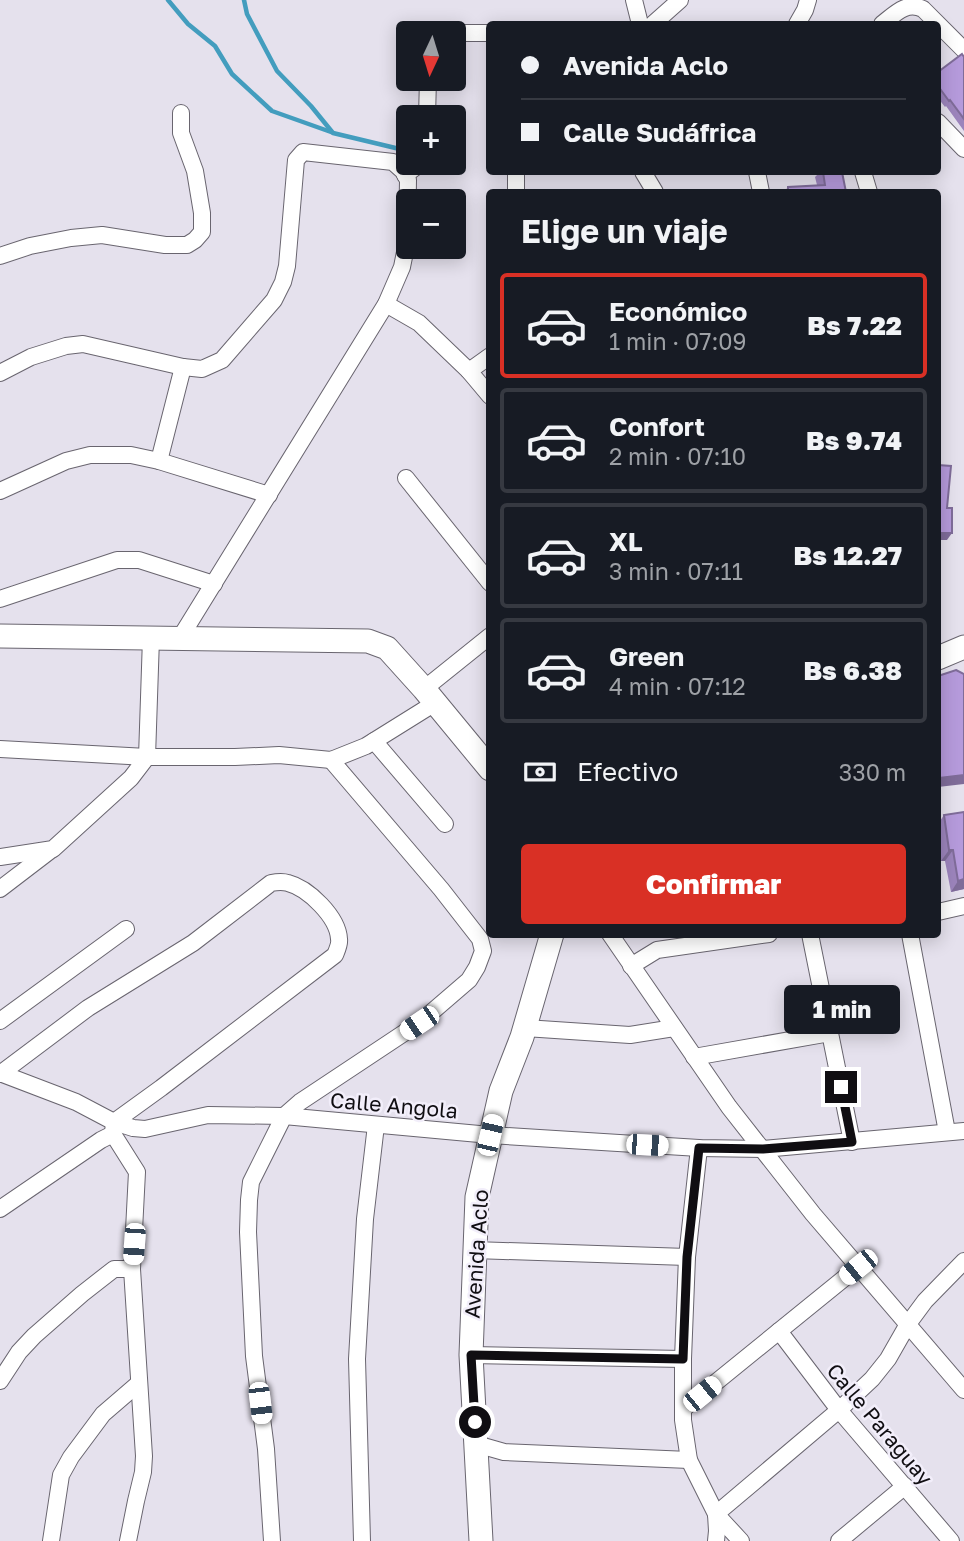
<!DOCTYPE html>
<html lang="es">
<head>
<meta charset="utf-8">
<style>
	:root { --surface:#171b24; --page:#20242c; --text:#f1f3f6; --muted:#9ea1a6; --line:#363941; --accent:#d93025 }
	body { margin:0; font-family:"Golos Text",sans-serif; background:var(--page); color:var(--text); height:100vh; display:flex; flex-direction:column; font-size:26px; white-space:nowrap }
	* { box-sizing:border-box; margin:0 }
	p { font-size:23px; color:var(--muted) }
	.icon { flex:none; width:38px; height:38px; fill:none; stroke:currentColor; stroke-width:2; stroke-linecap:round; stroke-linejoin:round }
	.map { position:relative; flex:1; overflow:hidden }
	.drawer { position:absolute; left:486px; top:189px; width:455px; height:749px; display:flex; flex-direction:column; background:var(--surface); border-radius:7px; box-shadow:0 4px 18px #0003 }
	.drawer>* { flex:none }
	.guide { position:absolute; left:486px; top:21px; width:455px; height:154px; border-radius:7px; box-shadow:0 4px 18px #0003; display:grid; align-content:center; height:154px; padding:0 35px; background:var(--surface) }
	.needle { width:46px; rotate:184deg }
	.controls { position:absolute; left:396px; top:21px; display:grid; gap:14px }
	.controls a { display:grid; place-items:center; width:70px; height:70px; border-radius:7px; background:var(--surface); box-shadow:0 4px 18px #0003; font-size:35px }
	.end { position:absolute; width:32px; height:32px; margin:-16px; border:9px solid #100e12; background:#fff; box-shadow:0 0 0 4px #fff }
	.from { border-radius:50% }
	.bubble { position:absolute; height:49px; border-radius:7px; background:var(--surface); box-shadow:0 4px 18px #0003; font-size:23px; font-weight:800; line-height:49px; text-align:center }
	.car { position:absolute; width:21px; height:42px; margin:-21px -10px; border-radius:9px; box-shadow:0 0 5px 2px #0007; background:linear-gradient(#fff 24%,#345 0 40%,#fff 0 76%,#345 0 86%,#fff 0) }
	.guide b { display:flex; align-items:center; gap:24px; height:66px; font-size:26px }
	.guide b+b { border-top:2px solid var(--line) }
	.guide i { width:18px; height:18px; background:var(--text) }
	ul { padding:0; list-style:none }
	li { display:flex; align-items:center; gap:21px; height:105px; margin:0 14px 10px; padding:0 21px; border:4px solid var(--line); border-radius:7px }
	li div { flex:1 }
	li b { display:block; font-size:26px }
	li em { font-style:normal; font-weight:800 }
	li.current { border-color:var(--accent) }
	li>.icon { width:63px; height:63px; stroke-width:1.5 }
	h2 { padding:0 35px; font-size:32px; line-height:84px }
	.pay { display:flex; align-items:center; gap:18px; height:77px; padding:0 35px; font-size:26px }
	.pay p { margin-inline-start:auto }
	.action { display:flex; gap:14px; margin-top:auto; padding:14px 35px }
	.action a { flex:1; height:80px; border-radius:7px; background:var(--accent); color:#fff; font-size:28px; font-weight:800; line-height:80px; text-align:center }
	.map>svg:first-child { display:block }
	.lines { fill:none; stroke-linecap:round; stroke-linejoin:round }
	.stream { stroke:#439dbe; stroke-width:4.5 }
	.street-casing { stroke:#69656f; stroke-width:18 }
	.secondary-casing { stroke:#69656f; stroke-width:25 }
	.street { stroke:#fff; stroke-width:16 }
	.secondary { stroke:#fff; stroke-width:23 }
	.wall { fill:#9c84bc }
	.shaded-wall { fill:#7f6c99 }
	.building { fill:#b59adb; stroke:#7f6c99; stroke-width:2 }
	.route { stroke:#100e12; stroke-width:9 }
	.labels { text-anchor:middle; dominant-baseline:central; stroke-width:5; stroke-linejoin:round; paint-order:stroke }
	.street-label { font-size:21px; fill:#100e12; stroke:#f2eefa }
</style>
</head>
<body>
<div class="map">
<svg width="964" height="1541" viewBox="0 0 964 1541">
	<rect width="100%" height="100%" fill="#e5e1ed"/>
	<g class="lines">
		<g class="stream">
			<path d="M168,0L188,24L215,46L232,74L272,111L331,132"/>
			<path d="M244,0L247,14L277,71L311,106L333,133L408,151"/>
		</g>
		<g class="street-casing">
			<g id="street">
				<path d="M634,0L640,24"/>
				<path d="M653,24L680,0"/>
				<path d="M797,24L805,10L808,0"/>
				<path d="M882,24C895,14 906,1 923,9L964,50"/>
				<path d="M453,33H490"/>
				<path d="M427,117L428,79"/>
				<path d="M938,122L964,149"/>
				<path d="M643,172L655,192"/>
				<path d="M757,172L761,192"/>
				<path d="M863,172L869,192"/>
				<path d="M405,175L421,163"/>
				<path d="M516,192V172"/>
				<path d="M0,256L30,246L71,238L102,235L165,245H187L195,240L202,232V213L195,171L181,133V113"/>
				<path d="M386,304L419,323L469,371L490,396"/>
				<path d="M469,371L490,356"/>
				<path d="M0,373L31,357L66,346L83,344L183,367L202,369L222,360L274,300L283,282L287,266L296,160L303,152L393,162L403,171L408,180L407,242L402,267L386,304L180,638"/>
				<path d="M159,461L183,367"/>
				<path d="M406,478L490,583"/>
				<path d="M0,491L66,461L90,455H131L159,461L269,495"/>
				<path d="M0,599L117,560H139L214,584"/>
				<path d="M424,689L490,636"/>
				<path d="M374,741L445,824"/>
				<path d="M0,749L147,757H235L279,755L331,760L366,746L435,703"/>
				<path d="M0,857L53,849L131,778L147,757L151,638"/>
				<path d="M0,889L51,850"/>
				<path d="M938,912L964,906"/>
				<path d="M610,934L729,1107L813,1214L964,1390"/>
				<path d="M810,934L852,1142"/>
				<path d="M910,934L947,1132"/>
				<path d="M631,966L657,950L769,934"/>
				<path d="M0,1021L126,929"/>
				<path d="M525,1028L630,1035L674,1028"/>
				<path d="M694,1057L830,1033"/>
				<path d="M0,1073L76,1102L114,1122L133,1128L145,1129L208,1115L284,1116L490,1135L699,1148L763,1149L964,1131"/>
				<path d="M0,1074L88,1008L193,943L271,883C276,882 282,881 288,883C308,888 338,917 339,939C340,944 337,950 335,955L161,1088L114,1122L113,1134L137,1172L132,1269H114L82,1294L34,1336L19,1352L0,1381"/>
				<path d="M699,1148L687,1257L683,1359V1420L689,1460L716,1514L741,1541"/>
				<path d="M0,1209L101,1140L113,1134"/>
				<path d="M474,1250L687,1257"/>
				<path d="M779,1331L839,1410L951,1541"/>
				<path d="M471,1355L683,1359"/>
				<path d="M683,1409L858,1267"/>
				<path d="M476,1444L504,1452L689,1460"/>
				<path d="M716,1514L839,1410L872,1379L888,1359L908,1324L925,1301L964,1261"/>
				<path d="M716,1514L717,1531L716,1541"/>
				<path d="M51,1541L61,1475L71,1457L103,1414L139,1383"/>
				<path d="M128,1541L136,1501L143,1472L144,1456L132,1269"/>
				<path d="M272,1541L266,1449L254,1356L248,1232L249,1200L251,1182L284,1116L300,1102L419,1023L469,980L477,967L483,951L480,939L441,889L331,760"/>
				<path d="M362,1541L357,1359L365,1219L376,1125"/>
				<path d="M839,1541L905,1486"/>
			</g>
		</g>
		<g class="secondary-casing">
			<g id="secondary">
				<path d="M0,636L368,641L387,648L424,689L490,769"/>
				<path d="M938,658L964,647"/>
				<path d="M481,1541L471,1355L477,1197L501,1091L522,1037L552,934"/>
			</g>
		</g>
		<use href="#street" class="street"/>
		<use href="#secondary" class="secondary"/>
	</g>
	<g class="wall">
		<path d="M964,57V131L946,106L945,107L938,98V72Z"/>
		<path d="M820,172H842L846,192H784L788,187L817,185L815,177Z"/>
		<path d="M964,812V889L951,892L945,861H941L938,839V824L944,815Z"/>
	</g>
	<g class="shaded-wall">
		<path d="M938,533H952L947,540H938Z"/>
		<path d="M964,775V784L938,787V780L939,778Z"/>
		<path d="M949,850H953L945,861H941Z"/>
		<path d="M964,879V889L951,892L958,881Z"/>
	</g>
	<g class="building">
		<path d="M962,54L964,57V119L950,100L949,101L938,86V72Z"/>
		<path d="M823,172H842L846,192H788V187L825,185Z"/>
		<path d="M938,465L951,466L947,508H952V533H938Z"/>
		<path d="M956,670L964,674V775L939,778L938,771V676Z"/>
		<path d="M964,812V879L958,881L953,850H949L944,815Z"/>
	</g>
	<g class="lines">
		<path class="route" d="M475,1422L471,1355L683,1359L687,1257L699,1148L763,1149L852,1142L841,1087"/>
	</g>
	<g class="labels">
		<g class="street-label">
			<text transform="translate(394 1105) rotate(5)">Calle Angola</text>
			<text transform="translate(476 1254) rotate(-86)">Avenida Aclo</text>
			<text transform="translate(880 1424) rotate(50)">Calle Paraguay</text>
		</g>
	</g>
</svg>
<div class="controls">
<a><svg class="needle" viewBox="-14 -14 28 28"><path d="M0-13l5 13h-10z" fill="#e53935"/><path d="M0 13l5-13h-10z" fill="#9ea1a6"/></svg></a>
<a>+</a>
<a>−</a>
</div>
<i class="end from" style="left:475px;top:1422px"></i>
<i class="end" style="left:841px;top:1087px"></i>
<div class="bubble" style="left:784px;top:985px;width:116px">1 min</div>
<i class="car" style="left:419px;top:1023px;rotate:236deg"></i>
<i class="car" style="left:490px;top:1135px;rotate:13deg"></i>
<i class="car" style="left:647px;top:1145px;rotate:93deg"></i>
<i class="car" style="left:134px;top:1244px;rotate:184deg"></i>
<i class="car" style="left:858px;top:1267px;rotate:231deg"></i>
<i class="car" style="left:702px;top:1394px;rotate:51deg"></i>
<i class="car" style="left:260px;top:1403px;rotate:173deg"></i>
<div class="guide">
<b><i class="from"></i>Avenida Aclo</b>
<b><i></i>Calle Sudáfrica</b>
</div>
<section class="drawer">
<h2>Elige un viaje</h2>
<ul>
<li class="current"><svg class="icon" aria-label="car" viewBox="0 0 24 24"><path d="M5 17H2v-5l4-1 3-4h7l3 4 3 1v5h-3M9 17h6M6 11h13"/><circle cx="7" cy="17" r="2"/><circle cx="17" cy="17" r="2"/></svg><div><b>Económico</b><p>1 min · 07:09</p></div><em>Bs 7.22</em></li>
<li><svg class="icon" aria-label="car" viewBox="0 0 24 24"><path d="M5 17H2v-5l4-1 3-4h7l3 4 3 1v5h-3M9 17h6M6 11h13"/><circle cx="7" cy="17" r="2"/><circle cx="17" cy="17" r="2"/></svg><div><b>Confort</b><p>2 min · 07:10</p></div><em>Bs 9.74</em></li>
<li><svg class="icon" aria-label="car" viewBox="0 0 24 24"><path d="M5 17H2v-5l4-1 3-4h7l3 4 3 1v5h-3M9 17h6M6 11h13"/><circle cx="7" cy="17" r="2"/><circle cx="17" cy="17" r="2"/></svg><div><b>XL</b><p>3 min · 07:11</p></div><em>Bs 12.27</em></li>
<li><svg class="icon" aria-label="car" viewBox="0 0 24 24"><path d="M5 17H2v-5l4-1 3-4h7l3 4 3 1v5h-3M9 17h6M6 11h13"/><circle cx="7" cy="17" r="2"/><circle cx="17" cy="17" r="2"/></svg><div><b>Green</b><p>4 min · 07:12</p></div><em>Bs 6.38</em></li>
</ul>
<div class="pay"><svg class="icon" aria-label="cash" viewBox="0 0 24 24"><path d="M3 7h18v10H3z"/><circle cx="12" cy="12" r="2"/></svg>Efectivo<p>330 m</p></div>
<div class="action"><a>Confirmar</a></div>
</section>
</div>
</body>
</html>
